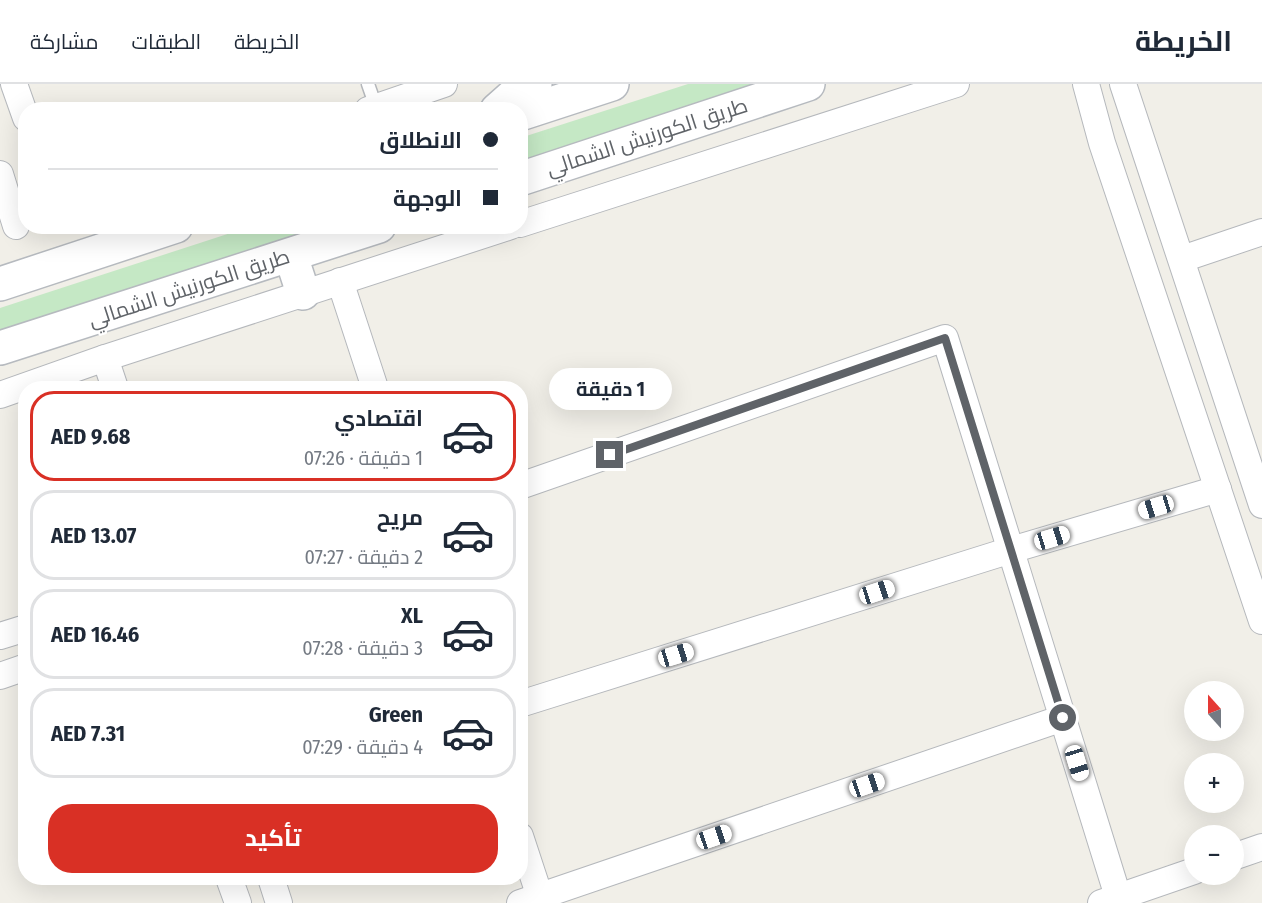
<!DOCTYPE html>
<html lang="ar">
<head>
<meta charset="utf-8">
<style>
	:root { --surface:#fff; --page:#f6f6f7; --text:#1f2937; --muted:#747a83; --line:#e0e1e3; --accent:#d93025 }
	body { margin:0; font-family:"Fira Sans Condensed",Cairo,sans-serif; background:var(--page); color:var(--text); direction:rtl; height:100vh; display:flex; flex-direction:column; font-size:22px; white-space:nowrap }
	* { box-sizing:border-box; margin:0 }
	p { font-size:20px; color:var(--muted) }
	.icon { flex:none; width:33px; height:33px; fill:none; stroke:currentColor; stroke-width:2; stroke-linecap:round; stroke-linejoin:round }
	.map { position:relative; flex:1; overflow:hidden; direction:ltr }
	.details { position:absolute; left:18px; top:297px; width:510px; height:504px; display:flex; flex-direction:column; background:var(--surface); border-radius:24px; box-shadow:0 6px 24px #0002; direction:rtl }
	.details>* { flex:none }
	.banner { position:absolute; left:18px; top:18px; width:510px; height:132px; border-radius:24px; box-shadow:0 6px 24px #0002; direction:rtl; display:grid; align-content:center; height:132px; padding:0 30px; background:var(--surface) }
	.needle { width:39px; rotate:339deg }
	.fabs { position:absolute; left:1184px; top:597px; display:grid; gap:12px }
	.fabs a { display:grid; place-items:center; width:60px; height:60px; border-radius:50%; background:var(--surface); box-shadow:0 6px 24px #0002; font-size:30px }
	.end { position:absolute; width:27px; height:27px; margin:-14px; border:8px solid #5f6368; background:#fff; box-shadow:0 0 0 3px #fff }
	.from { border-radius:50% }
	.bubble { position:absolute; height:42px; border-radius:21px; background:var(--surface); box-shadow:0 6px 24px #0002; font-size:20px; font-weight:700; line-height:42px; text-align:center; direction:rtl }
	.car { position:absolute; width:18px; height:36px; margin:-18px -9px; border-radius:8px; box-shadow:0 0 4px 2px #0007; background:linear-gradient(#fff 24%,#345 0 40%,#fff 0 76%,#345 0 86%,#fff 0) }
	.banner b { display:flex; align-items:center; gap:21px; height:57px; font-size:22px }
	.banner b+b { border-top:2px solid var(--line) }
	.banner i { width:15px; height:15px; background:var(--text) }
	ul { padding:10px 0 0; list-style:none }
	li { display:flex; align-items:center; gap:18px; height:90px; margin:0 12px 9px; padding:0 18px; border:3px solid var(--line); border-radius:24px }
	li div { flex:1 }
	li b { display:block; font-size:22px }
	li em { font-style:normal; font-weight:700 }
	li.selected { border-color:var(--accent) }
	li>.icon { width:54px; height:54px; stroke-width:1.5 }
	.primary-button { display:flex; gap:12px; margin-top:auto; padding:12px 30px }
	.primary-button a { flex:1; height:69px; border-radius:24px; background:var(--accent); color:#fff; font-size:24px; font-weight:700; line-height:69px; text-align:center }
	header { display:flex; align-items:center; gap:36px; box-sizing:border-box; height:84px; padding:0 30px; background:var(--surface); border-bottom:2px solid var(--line) }
	header strong { font-size:28px }
	nav { display:flex; gap:33px; margin-inline-start:auto; font-size:21px }
	.map>svg:first-child { display:block }
	.green { fill:#c5e8c5 }
	.lines { fill:none; stroke-linecap:round; stroke-linejoin:round }
	.service-casing { stroke:#b5b8bc; stroke-width:15 }
	.minor-casing { stroke:#b5b8bc; stroke-width:28 }
	.secondary-casing { stroke:#b6babf; stroke-width:36 }
	.service { stroke:#fff; stroke-width:12 }
	.minor { stroke:#fff; stroke-width:26 }
	.secondary { stroke:#fff; stroke-width:33 }
	.route { stroke:#5f6368; stroke-width:8 }
	.labels { text-anchor:middle; dominant-baseline:central; stroke-width:4.5; stroke-linejoin:round; paint-order:stroke }
	.street-label { font-size:21px; fill:#5f6368; stroke:#fff }
</style>
</head>
<body>
<header>
<strong>الخريطة</strong>
<nav><a>الخريطة</a><a>الطبقات</a><a>مشاركة</a></nav>
</header>
<div class="map">
<svg width="1262" height="819" viewBox="0 0 1262 819">
	<rect width="100%" height="100%" fill="#f1efe8"/>
	<g class="green">
		<path d="M688,0H762L521,79L520,54Z"/>
		<path d="M249,143H328L0,250V224Z"/>
	</g>
	<g class="lines">
		<g class="service-casing">
			<path id="service" d="M368,0L376,23"/>
		</g>
		<g class="minor-casing">
			<g id="minor">
				<path d="M14,0L26,34"/>
				<path d="M1086,0L1102,59L1262,537"/>
				<path d="M1123,0L1262,421"/>
				<path d="M368,26L444,0"/>
				<path d="M0,90L16,142"/>
				<path d="M520,140L956,0"/>
				<path d="M1182,175L1262,148"/>
				<path d="M340,197L375,304"/>
				<path d="M105,274L115,304"/>
				<path d="M0,311L105,274L511,142"/>
				<path d="M520,402L945,254L1120,819"/>
				<path d="M0,552L26,544"/>
				<path d="M0,592L26,583"/>
				<path d="M520,620L1011,466L1218,405"/>
				<path d="M520,752L542,819"/>
				<path d="M1233,773L1262,763"/>
				<path d="M229,794L238,819"/>
				<path d="M271,794L279,819"/>
				<path d="M520,819L1063,634"/>
				<path d="M1101,819L1194,787"/>
			</g>
		</g>
		<g class="secondary-casing">
			<g id="secondary">
				<path d="M497,26L514,11L535,0"/>
				<path d="M520,30L612,0"/>
				<path d="M520,95L808,0"/>
				<path d="M291,172L303,209"/>
				<path d="M0,200L176,142"/>
				<path d="M0,264L379,142"/>
			</g>
		</g>
		<use href="#service" class="service"/>
		<use href="#minor" class="minor"/>
		<use href="#secondary" class="secondary"/>
	</g>
	<g class="lines">
		<path class="route" d="M610,371L945,254L1063,634"/>
	</g>
	<g class="labels">
		<g class="street-label">
			<text transform="translate(647 53) rotate(-18)">طريق الكورنيش الشمالي</text>
			<text transform="translate(189 204) rotate(-18)">طريق الكورنيش الشمالي</text>
		</g>
	</g>
</svg>
<div class="fabs">
<a><svg class="needle" viewBox="-14 -14 28 28"><path d="M0-13l5 13h-10z" fill="#e53935"/><path d="M0 13l5-13h-10z" fill="#747a83"/></svg></a>
<a>+</a>
<a>−</a>
</div>
<i class="end from" style="left:1063px;top:634px"></i>
<i class="end" style="left:610px;top:371px"></i>
<div class="bubble" style="left:549px;top:284px;width:123px">1 دقيقة</div>
<i class="car" style="left:1156px;top:423px;rotate:253deg"></i>
<i class="car" style="left:1052px;top:454px;rotate:73deg"></i>
<i class="car" style="left:877px;top:508px;rotate:72deg"></i>
<i class="car" style="left:676px;top:571px;rotate:73deg"></i>
<i class="car" style="left:1077px;top:679px;rotate:163deg"></i>
<i class="car" style="left:867px;top:701px;rotate:71deg"></i>
<i class="car" style="left:714px;top:753px;rotate:71deg"></i>
<div class="banner">
<b><i class="from"></i>الانطلاق</b>
<b><i></i>الوجهة</b>
</div>
<section class="details">
<ul>
<li class="selected"><svg class="icon" aria-label="car" viewBox="0 0 24 24"><path d="M5 17H2v-5l4-1 3-4h7l3 4 3 1v5h-3M9 17h6M6 11h13"/><circle cx="7" cy="17" r="2"/><circle cx="17" cy="17" r="2"/></svg><div><b>اقتصادي</b><p>1 دقيقة · 07:26</p></div><em>AED 9.68</em></li>
<li><svg class="icon" aria-label="car" viewBox="0 0 24 24"><path d="M5 17H2v-5l4-1 3-4h7l3 4 3 1v5h-3M9 17h6M6 11h13"/><circle cx="7" cy="17" r="2"/><circle cx="17" cy="17" r="2"/></svg><div><b>مريح</b><p>2 دقيقة · 07:27</p></div><em>AED 13.07</em></li>
<li><svg class="icon" aria-label="car" viewBox="0 0 24 24"><path d="M5 17H2v-5l4-1 3-4h7l3 4 3 1v5h-3M9 17h6M6 11h13"/><circle cx="7" cy="17" r="2"/><circle cx="17" cy="17" r="2"/></svg><div><b>XL</b><p>3 دقيقة · 07:28</p></div><em>AED 16.46</em></li>
<li><svg class="icon" aria-label="car" viewBox="0 0 24 24"><path d="M5 17H2v-5l4-1 3-4h7l3 4 3 1v5h-3M9 17h6M6 11h13"/><circle cx="7" cy="17" r="2"/><circle cx="17" cy="17" r="2"/></svg><div><b>Green</b><p>4 دقيقة · 07:29</p></div><em>AED 7.31</em></li>
</ul>
<div class="primary-button"><a>تأكيد</a></div>
</section>
</div>
</body>
</html>
